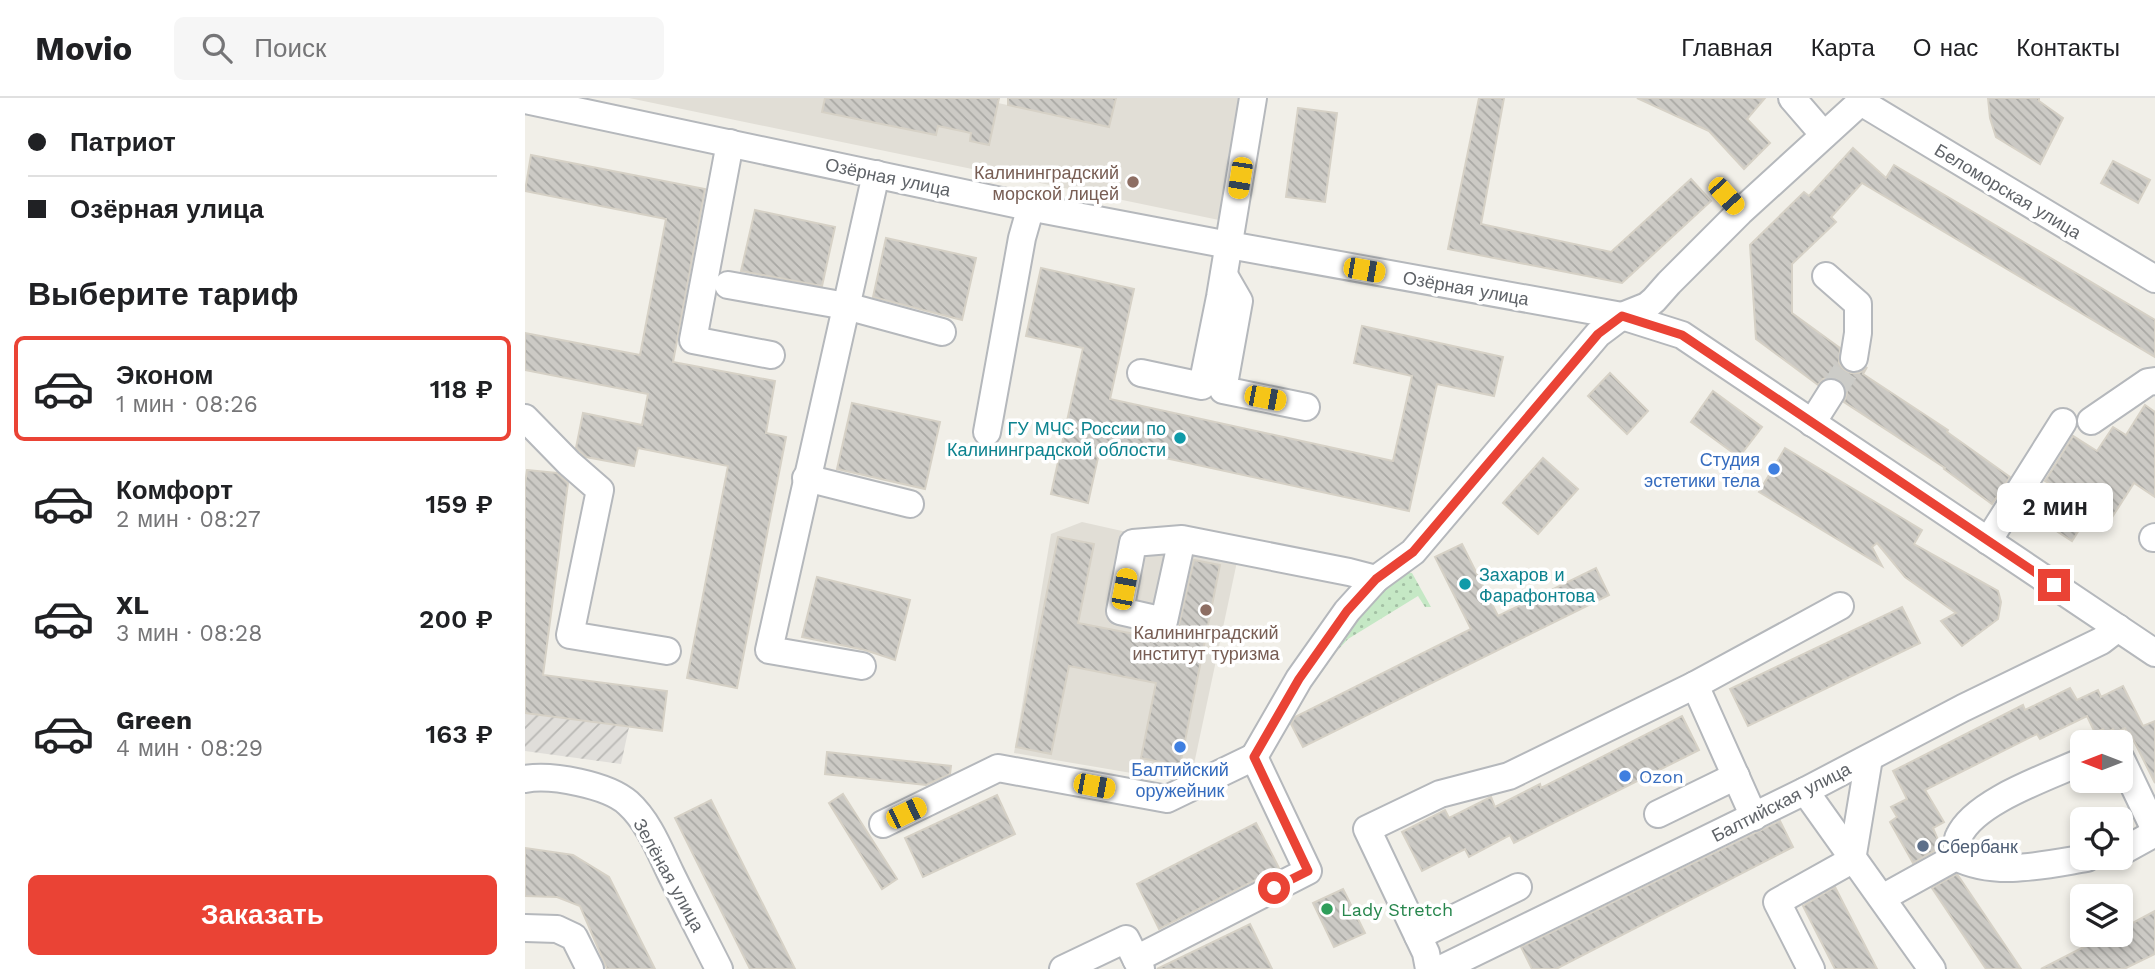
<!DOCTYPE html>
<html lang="ru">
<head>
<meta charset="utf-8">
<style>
	:root { --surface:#fff; --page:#f6f6f6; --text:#202124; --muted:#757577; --line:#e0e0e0; --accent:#ea4335 }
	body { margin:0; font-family:"Work Sans",sans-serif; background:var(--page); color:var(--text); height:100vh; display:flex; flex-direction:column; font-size:26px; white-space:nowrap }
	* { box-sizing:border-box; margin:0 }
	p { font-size:23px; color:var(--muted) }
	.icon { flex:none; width:38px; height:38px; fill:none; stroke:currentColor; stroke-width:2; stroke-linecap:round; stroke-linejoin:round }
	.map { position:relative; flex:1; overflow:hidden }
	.sheet { display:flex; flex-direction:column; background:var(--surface); width:525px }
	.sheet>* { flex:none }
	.banner { display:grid; align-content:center; height:154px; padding:0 28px; background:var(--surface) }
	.needle { width:46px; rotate:270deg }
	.buttons { position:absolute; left:1545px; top:632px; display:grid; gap:14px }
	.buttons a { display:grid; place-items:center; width:63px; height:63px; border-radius:10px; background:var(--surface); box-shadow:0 4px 10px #0003; font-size:35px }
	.end { position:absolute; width:32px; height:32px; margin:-16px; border:9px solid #ea4335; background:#fff; box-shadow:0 0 0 4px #fff }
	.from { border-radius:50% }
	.bubble { position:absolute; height:49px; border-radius:10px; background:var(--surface); box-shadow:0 4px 10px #0003; font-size:23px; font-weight:600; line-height:49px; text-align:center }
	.car { position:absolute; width:21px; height:42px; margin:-21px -10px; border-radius:9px; box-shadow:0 0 5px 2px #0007; background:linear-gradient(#f5c518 24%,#345 0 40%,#f5c518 0 76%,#345 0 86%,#f5c518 0) }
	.banner b { display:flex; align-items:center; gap:24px; height:66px; font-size:26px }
	.banner b+b { border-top:2px solid var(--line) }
	.banner i { width:18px; height:18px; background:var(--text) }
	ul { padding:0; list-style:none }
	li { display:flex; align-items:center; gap:21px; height:105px; margin:0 14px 10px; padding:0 14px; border:4px solid transparent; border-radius:10px }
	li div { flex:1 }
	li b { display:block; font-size:26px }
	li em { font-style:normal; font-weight:600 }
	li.current { border-color:var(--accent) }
	li>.icon { width:63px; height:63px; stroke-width:1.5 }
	h2 { padding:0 28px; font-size:32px; line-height:84px }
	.primary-button { display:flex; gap:14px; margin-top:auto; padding:14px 28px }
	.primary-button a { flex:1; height:80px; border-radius:10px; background:var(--accent); color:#fff; font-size:28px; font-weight:600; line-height:80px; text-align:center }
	header { display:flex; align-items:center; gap:42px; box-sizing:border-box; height:98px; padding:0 35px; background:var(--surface); border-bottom:2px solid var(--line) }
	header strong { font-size:33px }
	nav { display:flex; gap:38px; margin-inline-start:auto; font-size:24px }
	.search { width:490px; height:63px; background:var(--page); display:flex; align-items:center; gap:18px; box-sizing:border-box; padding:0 24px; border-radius:10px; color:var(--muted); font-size:26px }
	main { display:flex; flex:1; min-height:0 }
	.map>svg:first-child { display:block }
	.industrial { fill:url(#industrial-furrows) }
	.education { fill:#e1ded6 }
	.grass { fill:url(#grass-dots) }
	.building { fill:url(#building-back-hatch); stroke:#d6d1c6; stroke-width:2 }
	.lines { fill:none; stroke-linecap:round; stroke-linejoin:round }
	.minor-tunnel { stroke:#ccccc8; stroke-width:26; stroke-dasharray:26 13; stroke-linecap:butt }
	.minor-casing { stroke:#b5b8bc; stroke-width:30 }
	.minor { stroke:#fff; stroke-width:26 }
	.route { stroke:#ea4335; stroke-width:9 }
	.education-dot { fill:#8d6e63; stroke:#fff; stroke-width:2.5 }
	.culture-dot { fill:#0f9aa8; stroke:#fff; stroke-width:2.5 }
	.shop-dot { fill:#3f7fe0; stroke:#fff; stroke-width:2.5 }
	.service-dot { fill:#5c6f8a; stroke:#fff; stroke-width:2.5 }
	.leisure-dot { fill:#2e9e5b; stroke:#fff; stroke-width:2.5 }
	.labels { text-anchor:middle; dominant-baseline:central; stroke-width:7; stroke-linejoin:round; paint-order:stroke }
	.education-label { font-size:18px; fill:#785e54; stroke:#fff; text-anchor:end }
	.street-label { font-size:18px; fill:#5f6368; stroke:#fff }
	.culture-label { font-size:18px; fill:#0d838f; stroke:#fff; text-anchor:end }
	.shop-label { font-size:18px; fill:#366cbe; stroke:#fff; text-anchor:end }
	.service-label { font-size:18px; fill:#4e5e75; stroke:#fff; text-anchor:start }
	.leisure-label { font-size:18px; fill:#27864d; stroke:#fff; text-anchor:start }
</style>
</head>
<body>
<header>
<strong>Movio</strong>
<div class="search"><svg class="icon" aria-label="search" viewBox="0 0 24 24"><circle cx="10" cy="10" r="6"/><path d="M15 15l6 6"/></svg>Поиск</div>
<nav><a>Главная</a><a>Карта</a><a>О нас</a><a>Контакты</a></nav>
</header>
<main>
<section class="sheet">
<div class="banner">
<b><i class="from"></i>Патриот</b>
<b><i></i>Озёрная улица</b>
</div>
<h2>Выберите тариф</h2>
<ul>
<li class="current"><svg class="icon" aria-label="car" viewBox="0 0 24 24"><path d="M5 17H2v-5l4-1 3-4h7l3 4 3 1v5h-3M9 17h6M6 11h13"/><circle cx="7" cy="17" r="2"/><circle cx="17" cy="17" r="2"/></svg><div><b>Эконом</b><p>1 мин · 08:26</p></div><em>118 ₽</em></li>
<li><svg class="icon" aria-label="car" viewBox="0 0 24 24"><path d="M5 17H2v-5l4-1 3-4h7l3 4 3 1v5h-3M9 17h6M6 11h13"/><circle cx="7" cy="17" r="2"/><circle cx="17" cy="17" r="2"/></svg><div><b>Комфорт</b><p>2 мин · 08:27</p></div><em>159 ₽</em></li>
<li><svg class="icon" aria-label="car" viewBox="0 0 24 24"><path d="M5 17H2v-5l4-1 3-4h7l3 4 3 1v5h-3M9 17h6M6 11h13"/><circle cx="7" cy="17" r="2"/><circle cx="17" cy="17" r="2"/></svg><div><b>XL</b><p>3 мин · 08:28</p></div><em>200 ₽</em></li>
<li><svg class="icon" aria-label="car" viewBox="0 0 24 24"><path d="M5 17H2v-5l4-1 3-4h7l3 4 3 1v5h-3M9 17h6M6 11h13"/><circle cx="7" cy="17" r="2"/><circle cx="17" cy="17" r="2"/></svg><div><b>Green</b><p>4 мин · 08:29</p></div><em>163 ₽</em></li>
</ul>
<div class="primary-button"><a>Заказать</a></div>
</section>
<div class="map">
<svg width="1630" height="871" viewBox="0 0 1630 871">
	<defs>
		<pattern id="industrial-furrows" width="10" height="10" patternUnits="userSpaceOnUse" patternTransform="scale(1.75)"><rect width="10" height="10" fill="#e0deda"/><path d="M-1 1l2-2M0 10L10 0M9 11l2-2" fill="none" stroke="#b9b8b5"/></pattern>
		<pattern id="grass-dots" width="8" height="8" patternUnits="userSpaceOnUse" patternTransform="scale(1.75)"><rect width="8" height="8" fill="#c5e8c5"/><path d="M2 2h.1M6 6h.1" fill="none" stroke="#a3c0a4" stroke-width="1.8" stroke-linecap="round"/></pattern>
		<pattern id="building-back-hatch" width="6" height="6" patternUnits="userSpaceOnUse" patternTransform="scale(1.75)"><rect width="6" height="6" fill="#cccac5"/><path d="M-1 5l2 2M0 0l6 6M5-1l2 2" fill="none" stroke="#a9a8a4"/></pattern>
	</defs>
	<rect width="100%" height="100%" fill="#f1efe8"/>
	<path class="industrial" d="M0,615L104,629L96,666L0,653Z"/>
	<g class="education">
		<path d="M104,0H300L298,14L410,37L413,28L446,35L445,43L464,47L473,5L584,28L591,0H717L694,122Z"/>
		<path d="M557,424L713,459L665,685L489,655L526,436Z"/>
	</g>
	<path class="grass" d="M877,474L887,475L906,509H900L893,498L823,541L810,555L797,574H795L812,542L861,487Z"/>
	<g class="building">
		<path d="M300,0H474L464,47L445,43L446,35L413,28L411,37L297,14Z"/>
		<path d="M483,0H591L584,29L483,7Z"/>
		<path d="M954,0H979L956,126L1086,154L1166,81L1186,103L1097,185L923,151Z"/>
		<path d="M1112,0H1240L1222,21L1245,45L1219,71L1184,33Z"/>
		<path d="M1463,0H1514V3L1538,20L1515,66L1471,39L1465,20Z"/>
		<path d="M773,10L812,15L800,104L761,99Z"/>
		<path d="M1328,50L1361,80L1369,67L1630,222V259L1337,85L1306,119L1311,124L1267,166V215L1315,250L1314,265L1320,273L1326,275H1334L1342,269L1338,276L1423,332L1422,334L1485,379L1467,406L1419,371L1420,370L1319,304L1322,295L1320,287L1315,282L1306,279L1298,281L1293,287L1231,241L1225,147L1279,94L1284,98Z"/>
		<path d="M6,57L180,91L148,264L250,283L241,335L261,339L212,590L162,580L203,368L113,350L109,368L61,359L51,350L58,315L117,327L123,296L0,272V235L115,257L141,121L0,93Z"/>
		<path d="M1588,63L1625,82L1613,105L1576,85Z"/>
		<path d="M230,112L310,129L297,188L216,173Z"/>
		<path d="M361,140L451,160L437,222L348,199Z"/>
		<path d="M516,170L609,191L585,301L868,363L887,278L829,265L837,228L978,259L969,298L912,286L884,413L576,346L563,405L526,396L558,250L501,238Z"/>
		<path d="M1085,275L1123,313L1102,336L1063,298Z"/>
		<path d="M1188,293L1237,329L1214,359L1166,324Z"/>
		<path d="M327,305L415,324L400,391L312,371Z"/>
		<path d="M1620,307L1630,314V399L1609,385L1584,424L1566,413L1547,443L1510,419L1530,389L1520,383L1548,338L1572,353L1588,329L1601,337Z"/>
		<path d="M1260,350L1397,432L1389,446L1473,493L1476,504L1473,521L1437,548L1416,523L1431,515L1380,479L1352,445L1347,449L1357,468L1234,394Z"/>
		<path d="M1018,360L1053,391L1013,436L978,405Z"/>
		<path d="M2,372L32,375L43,385L18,577L142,593L137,633L0,615V386Z"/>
		<path d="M533,439L569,446L553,525L640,542V538L650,534L654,527L669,462L695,467L655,668L616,660L631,585L544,568L526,656L491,649Z"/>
		<path d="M937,446L973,518L1071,470L1084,497L778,649L766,626L770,619L946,531L910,459Z"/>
		<path d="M292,479L385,502L370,562L340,552L277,539Z"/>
		<path d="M1377,509L1395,545L1223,628L1205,591Z"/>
		<path d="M1598,588L1618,628L1630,623V685L1605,635L1603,636L1600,630L1590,635L1588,631L1580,636L1578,631L1570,635L1562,618L1515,641L1512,636L1400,692L1419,724L1408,730L1416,749L1388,765L1365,724L1372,719L1366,709L1382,701L1368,673L1498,607L1500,612L1545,590L1552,602L1573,592L1576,599Z"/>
		<path d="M1157,618L1174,652L989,745L985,737L944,759L940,751L897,773L877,734L920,712L924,720L966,699L970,709L1015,686L1016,690Z"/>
		<path d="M302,654L426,668L425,676L401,687L300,676Z"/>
		<path d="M318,696L372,781L357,791L304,705Z"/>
		<path d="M472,697L490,736L398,779L380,740Z"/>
		<path d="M186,702L270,871H225L150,720Z"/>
		<path d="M1255,723L1268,749L1031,871H1007L996,849Z"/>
		<path d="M731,725L754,770L634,831L612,786Z"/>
		<path d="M0,750L48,757L84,779L130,871H82L55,808L32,799L0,798Z"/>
		<path d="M1432,776L1488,859L1496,871H1461L1407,790Z"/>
		<path d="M1310,789L1352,871H1310L1278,808Z"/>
		<path d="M818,791L840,835L809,849L788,805Z"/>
		<path d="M1630,813V856L1599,871H1516L1584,836H1596V831Z"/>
		<path d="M725,826L747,871H632Z"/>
	</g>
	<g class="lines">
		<path class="minor-tunnel" d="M1306,295L1329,260"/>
		<g class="minor-casing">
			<g id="minor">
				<path d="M1267,0L1299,37"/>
				<path d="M0,2L504,109L704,147L1097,218L1157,237L1630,555"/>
				<path d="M1336,4L1630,181"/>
				<path d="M205,45L168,242L246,257"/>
				<path d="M699,177L714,203L698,292L781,309"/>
				<path d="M1301,178L1333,206V235L1329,260"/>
				<path d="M203,187L321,208L417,234"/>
				<path d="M616,275L677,288L695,199L728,0"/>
				<path d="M0,320L44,365L75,392L45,537L142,553"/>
				<path d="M1566,323L1623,284L1630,283"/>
				<path d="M1287,325L1306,295"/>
				<path d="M462,334L497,140L503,119L504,109"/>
				<path d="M281,380L385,406"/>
				<path d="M1628,440L1630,439"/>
				<path d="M657,441L639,523L595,513L608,445L657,441L824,474L851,481"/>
				<path d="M1463,443L1538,324"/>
				<path d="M337,568L244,552L351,76"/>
				<path d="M729,659L774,581L822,513L851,481L888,454L1073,236L1097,218L1122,208L1129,202L1144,185L1215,114L1340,0"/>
				<path d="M1596,661L1630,732"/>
				<path d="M0,681C26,676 83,687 103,705C123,723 134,751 145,774C161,807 178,839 194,871"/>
				<path d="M1280,693L1407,871"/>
				<path d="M1133,716L1211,678"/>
				<path d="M1229,719L1170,587L1315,508"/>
				<path d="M358,726L473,670L642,701L729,659"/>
				<path d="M1596,754L1630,735"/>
				<path d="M1431,759C1432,753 1431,743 1434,738C1450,703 1523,679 1558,663"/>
				<path d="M1357,800L1431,759C1471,779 1519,767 1562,760"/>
				<path d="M0,830L32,831L49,839L65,871"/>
				<path d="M893,838L993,789"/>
				<path d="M611,861L783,773L729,659"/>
				<path d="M538,871L601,841L616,871"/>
				<path d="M904,871L901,855L842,731L915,696L984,678L1170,587"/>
				<path d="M916,871L1280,693L1438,610L1576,543L1593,530"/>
				<path d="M1286,871L1252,804L1327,762L1344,660"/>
			</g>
		</g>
		<use href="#minor" class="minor"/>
	</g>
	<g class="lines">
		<path class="route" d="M749,790L783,773L729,659L774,581L822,513L851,481L888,454L1073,236L1097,218L1157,237L1529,487"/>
	</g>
	<g class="education-dot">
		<circle cx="608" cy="84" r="7"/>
		<circle cx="681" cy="512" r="7"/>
	</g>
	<g class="culture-dot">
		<circle cx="655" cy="340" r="7"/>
		<circle cx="940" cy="486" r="7"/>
	</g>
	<g class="shop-dot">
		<circle cx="1249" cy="371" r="7"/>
		<circle cx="655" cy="649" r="7"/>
		<circle cx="1100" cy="678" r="7"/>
	</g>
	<circle class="service-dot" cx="1398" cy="748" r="7"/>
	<circle class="leisure-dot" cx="802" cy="811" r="7"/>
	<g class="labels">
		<g class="education-label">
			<text x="594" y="74">Калининградский<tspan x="594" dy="21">морской лицей</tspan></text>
			<text x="681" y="534" text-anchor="middle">Калининградский<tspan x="681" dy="21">институт туризма</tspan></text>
		</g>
		<g class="street-label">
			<text transform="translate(363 79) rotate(12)">Озёрная улица</text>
			<text transform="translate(1483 93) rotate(31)">Беломорская улица</text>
			<text transform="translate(941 190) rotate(10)">Озёрная улица</text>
			<text transform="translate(1256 704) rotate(-27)">Балтийская улица</text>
			<text transform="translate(144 777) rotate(61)">Зелёная улица</text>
		</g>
		<g class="culture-label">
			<text x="641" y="330">ГУ МЧС России по<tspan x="641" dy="21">Калининградской облости</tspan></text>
			<text x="954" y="476" text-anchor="start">Захаров и<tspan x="954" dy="21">Фарафонтова</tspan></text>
		</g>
		<g class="shop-label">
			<text x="1235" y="361">Студия<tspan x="1235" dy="21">эстетики тела</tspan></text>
			<text x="655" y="671" text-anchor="middle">Балтийский<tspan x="655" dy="21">оружейник</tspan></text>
			<text x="1114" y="678" text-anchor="start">Ozon</text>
		</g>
		<g class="service-label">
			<text x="1412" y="748">Сбербанк</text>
		</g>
		<g class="leisure-label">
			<text x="816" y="811">Lady Stretch</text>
		</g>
	</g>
</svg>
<div class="buttons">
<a><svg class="needle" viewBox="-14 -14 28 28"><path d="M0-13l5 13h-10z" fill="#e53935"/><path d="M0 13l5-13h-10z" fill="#757577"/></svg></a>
<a><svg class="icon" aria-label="locate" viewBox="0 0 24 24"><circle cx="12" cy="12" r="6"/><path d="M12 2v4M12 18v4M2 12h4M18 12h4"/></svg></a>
<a><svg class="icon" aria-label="layers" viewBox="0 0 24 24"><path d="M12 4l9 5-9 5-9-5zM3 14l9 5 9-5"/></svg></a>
</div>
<i class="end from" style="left:749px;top:790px"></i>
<i class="end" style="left:1529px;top:487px"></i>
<div class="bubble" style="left:1472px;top:385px;width:116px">2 мин</div>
<i class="car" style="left:715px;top:80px;rotate:189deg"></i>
<i class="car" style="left:1201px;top:98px;rotate:138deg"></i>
<i class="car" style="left:839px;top:172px;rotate:100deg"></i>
<i class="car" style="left:740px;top:300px;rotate:101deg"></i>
<i class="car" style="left:599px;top:491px;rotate:11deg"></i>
<i class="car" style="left:569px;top:688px;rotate:101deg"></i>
<i class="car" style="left:381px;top:715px;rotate:64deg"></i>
</div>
</main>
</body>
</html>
